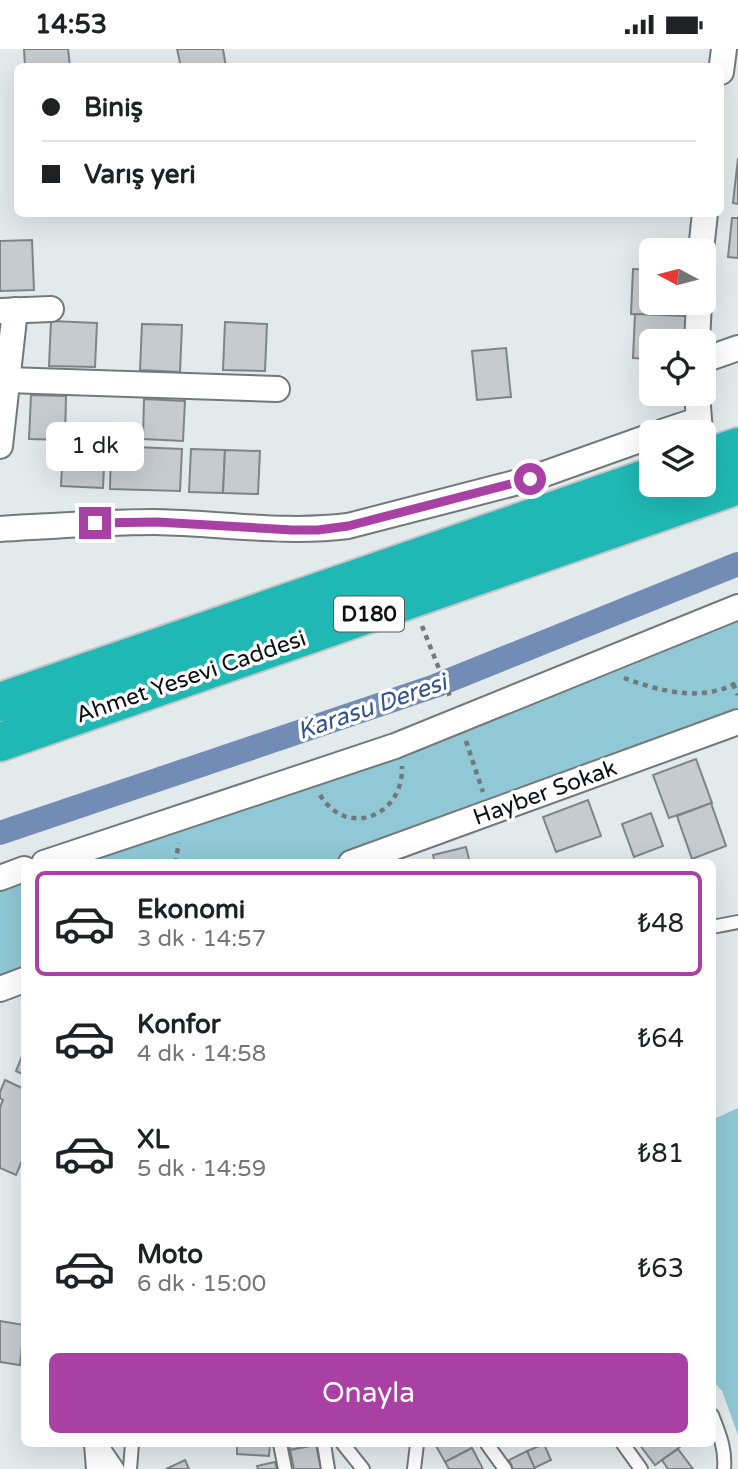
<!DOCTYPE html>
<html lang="tr">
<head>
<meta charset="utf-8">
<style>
	:root { --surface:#fff; --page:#f2f2f2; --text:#202124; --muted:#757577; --line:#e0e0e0; --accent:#a941a4 }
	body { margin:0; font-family:"Varela Round",sans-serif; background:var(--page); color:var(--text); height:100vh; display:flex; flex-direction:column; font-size:26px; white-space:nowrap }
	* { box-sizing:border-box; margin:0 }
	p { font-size:23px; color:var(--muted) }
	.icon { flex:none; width:38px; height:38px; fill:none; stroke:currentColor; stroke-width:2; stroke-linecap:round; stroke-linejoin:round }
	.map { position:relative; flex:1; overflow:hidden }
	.panel { position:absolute; left:21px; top:810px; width:695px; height:588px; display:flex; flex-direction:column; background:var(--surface); border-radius:10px; box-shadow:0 7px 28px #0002 }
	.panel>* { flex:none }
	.hud { position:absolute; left:14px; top:14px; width:710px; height:154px; border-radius:10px; box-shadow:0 7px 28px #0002; display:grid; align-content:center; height:154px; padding:0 28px; background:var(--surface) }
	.needle { width:46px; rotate:277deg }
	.buttons { position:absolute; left:639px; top:189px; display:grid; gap:14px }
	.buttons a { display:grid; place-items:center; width:77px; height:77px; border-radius:10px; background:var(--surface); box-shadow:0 7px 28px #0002; font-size:35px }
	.end { position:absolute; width:32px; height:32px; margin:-16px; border:9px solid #a941a4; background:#fff; box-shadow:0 0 0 4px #fff }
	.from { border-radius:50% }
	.bubble { position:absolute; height:49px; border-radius:10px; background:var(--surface); box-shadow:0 7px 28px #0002; font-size:23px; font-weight:600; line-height:49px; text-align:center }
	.hud b { display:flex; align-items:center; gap:24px; height:66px; font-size:26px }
	.hud b+b { border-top:2px solid var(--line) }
	.hud i { width:18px; height:18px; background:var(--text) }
	ul { padding:12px 0 0; list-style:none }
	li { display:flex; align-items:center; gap:21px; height:105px; margin:0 14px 10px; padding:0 14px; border:4px solid transparent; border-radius:10px }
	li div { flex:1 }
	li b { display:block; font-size:26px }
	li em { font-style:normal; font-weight:600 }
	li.selected { border-color:var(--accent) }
	li>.icon { width:63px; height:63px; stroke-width:1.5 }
	.action { display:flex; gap:14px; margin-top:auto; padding:14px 28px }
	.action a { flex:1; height:80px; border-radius:10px; background:var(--accent); color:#fff; font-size:28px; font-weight:600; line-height:80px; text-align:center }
	.status { display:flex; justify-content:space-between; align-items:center; height:49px; padding:0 35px; background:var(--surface); direction:ltr }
	.status svg { height:19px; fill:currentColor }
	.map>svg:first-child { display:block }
	.green { fill:#90c8d6 }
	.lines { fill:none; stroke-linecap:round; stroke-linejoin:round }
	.canal { stroke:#738cb6; stroke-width:24 }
	.building { fill:#c6cbcf; stroke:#7f8487; stroke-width:2 }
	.lane-casing { stroke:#73797b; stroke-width:16 }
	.street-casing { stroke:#73797b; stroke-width:28 }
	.highway-casing { stroke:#c5c5c6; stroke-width:42 }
	.path { stroke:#737879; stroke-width:4.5; stroke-dasharray:5 5; stroke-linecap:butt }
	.lane { stroke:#fff; stroke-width:12 }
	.street { stroke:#fff; stroke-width:24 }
	.highway { stroke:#1fb8b4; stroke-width:38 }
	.route { stroke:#a941a4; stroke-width:9 }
	.labels { text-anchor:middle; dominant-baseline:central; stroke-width:7; stroke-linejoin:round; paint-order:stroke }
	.shield { fill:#fff; stroke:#565758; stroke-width:2 }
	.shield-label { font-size:21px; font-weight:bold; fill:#0d0f10 }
	.street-label { font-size:23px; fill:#0d0f10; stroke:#fff }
	.water-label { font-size:24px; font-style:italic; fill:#32528a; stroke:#fff }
</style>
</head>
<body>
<div class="status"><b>14:53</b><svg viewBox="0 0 49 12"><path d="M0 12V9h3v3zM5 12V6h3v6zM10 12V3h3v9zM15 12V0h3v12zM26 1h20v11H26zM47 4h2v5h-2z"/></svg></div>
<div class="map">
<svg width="738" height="1420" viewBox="0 0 738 1420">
	<rect width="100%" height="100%" fill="#e3eaec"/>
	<g class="green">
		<path d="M738,558V673L351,814H44Z"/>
		<path d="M24,820V931L0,940V829Z"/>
		<path d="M738,1059V1386L722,1342L712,1331V1071Z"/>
	</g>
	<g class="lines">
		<path class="canal" d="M0,784L435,637L738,515"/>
	</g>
	<g class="building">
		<path d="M24,0H68L70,18H25Z"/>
		<path d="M177,0H223L226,18H181Z"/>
		<path d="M738,109V155L733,154Z"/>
		<path d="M732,169H738V209L728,208Z"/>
		<path d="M32,191L34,241L0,242V192Z"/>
		<path d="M633,220L651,221V254H686V267L631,265Z"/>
		<path d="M635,265L686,267L685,292H651V310L633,309Z"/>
		<path d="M51,272L97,274L95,318L49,317Z"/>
		<path d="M225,273L267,275L265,322L223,321Z"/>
		<path d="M142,275L182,276L180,323L140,321Z"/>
		<path d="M506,299L511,348L477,351L472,302Z"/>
		<path d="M31,346L66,347L65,391L29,390Z"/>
		<path d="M144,350L185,352L183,392L143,390Z"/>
		<path d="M63,396L105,397L103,439L61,437Z"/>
		<path d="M111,397L182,400L180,442L110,440Z"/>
		<path d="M191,400L225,401L223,444L189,443Z"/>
		<path d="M225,401L260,402L258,445L223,444Z"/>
		<path d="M696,710L712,754L669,769L653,726Z"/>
		<path d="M588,751L601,787L556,803L543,768Z"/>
		<path d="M711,754L726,797L692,810L677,767Z"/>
		<path d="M651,764L663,797L634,808L622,775Z"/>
		<path d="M466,798L470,814H435L433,806Z"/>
		<path d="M24,1002V1026L16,1022Z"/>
		<path d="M5,1031L24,1040V1107L16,1126L0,1119V1058L3,1051L0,1049V1043Z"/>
		<path d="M0,1272L24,1276L20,1316L0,1313Z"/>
		<path d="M237,1395H270L269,1407L237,1405Z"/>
		<path d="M289,1395H316V1396L290,1401Z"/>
		<path d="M435,1395H470L472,1399L445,1413Z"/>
		<path d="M544,1395L551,1411L534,1419L527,1402Z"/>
		<path d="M639,1395H684L655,1416Z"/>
		<path d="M316,1396L321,1420H294L290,1401Z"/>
		<path d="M472,1399L483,1420H449L445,1413Z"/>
		<path d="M678,1400L693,1420H668L662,1411Z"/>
		<path d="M527,1402L535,1420H513L509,1411Z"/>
		<path d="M185,1411L189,1420H166Z"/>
		<path d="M275,1413L277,1420H258L257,1417Z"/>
	</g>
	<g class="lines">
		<g class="lane-casing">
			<g id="lane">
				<path d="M712,878L738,873"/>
				<path d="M712,1366C719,1384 726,1400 724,1420"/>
				<path d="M280,1395L285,1420"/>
				<path d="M324,1395L328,1420"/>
				<path d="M343,1395L363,1420"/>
				<path d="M487,1395L505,1420"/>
				<path d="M623,1395L641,1420"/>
				<path d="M103,1398L118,1420"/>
				<path d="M130,1420L132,1395"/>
				<path d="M414,1420L417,1395"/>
			</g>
		</g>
		<g class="street-casing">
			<g id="street">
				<path d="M721,23L724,0"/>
				<path d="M701,201L705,164"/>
				<path d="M0,262L51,260"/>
				<path d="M697,292L699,254"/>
				<path d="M704,311L738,299"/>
				<path d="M7,331L277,340"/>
				<path d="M697,345L700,383"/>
				<path d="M662,383L698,371"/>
				<path d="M0,397L15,261"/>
				<path d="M0,480C52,477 104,473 155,473C220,474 284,485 348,477L530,430L651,387"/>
				<path d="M44,814L395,697L738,558"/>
				<path d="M351,814L738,673"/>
				<path d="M0,829L24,820"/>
				<path d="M0,940L24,931"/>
				<path d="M97,1395L99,1420"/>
			</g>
		</g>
		<g class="highway-casing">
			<g id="highway">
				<path d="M704,410L738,398"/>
				<path d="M0,653L651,428"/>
				<path d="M0,693L738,436"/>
			</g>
		</g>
		<g class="path">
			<path d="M422,577L451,650"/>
			<path d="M624,629C660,642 702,654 738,633"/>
			<path d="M733,635L738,646"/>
			<path d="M466,692L483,743"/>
			<path d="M320,746C347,790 404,767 402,717"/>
			<path d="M175,814L179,794"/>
		</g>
		<use href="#lane" class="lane"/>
		<use href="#street" class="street"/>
		<use href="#highway" class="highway"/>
	</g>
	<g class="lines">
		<path class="route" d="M95,474L157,473L292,481H318L348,477L530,430"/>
	</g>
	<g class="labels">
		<rect class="shield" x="334" y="547.5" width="70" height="35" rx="5"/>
		<g class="shield-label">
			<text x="369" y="565">D180</text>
		</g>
		<g class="street-label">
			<text transform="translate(191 628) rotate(-19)">Ahmet Yesevi Caddesi</text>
			<text transform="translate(545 744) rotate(-20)">Hayber Sokak</text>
		</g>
		<g class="water-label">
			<text transform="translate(372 658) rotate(-19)">Karasu Deresi</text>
		</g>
	</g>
</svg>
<div class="buttons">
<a><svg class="needle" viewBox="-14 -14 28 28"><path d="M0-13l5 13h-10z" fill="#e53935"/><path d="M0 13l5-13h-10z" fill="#757577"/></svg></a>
<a><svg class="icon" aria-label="locate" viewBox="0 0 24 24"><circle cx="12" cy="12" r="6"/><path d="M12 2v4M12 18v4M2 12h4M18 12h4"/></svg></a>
<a><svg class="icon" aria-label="layers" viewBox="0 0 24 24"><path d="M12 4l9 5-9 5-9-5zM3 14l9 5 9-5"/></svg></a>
</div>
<i class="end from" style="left:530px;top:430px"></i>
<i class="end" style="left:95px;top:474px"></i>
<div class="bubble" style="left:46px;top:373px;width:98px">1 dk</div>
<div class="hud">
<b><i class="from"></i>Biniş</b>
<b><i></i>Varış yeri</b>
</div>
<section class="panel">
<ul>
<li class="selected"><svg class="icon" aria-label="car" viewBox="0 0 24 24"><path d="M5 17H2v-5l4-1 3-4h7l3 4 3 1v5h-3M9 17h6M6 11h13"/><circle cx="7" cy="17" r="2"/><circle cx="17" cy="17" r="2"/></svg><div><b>Ekonomi</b><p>3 dk · 14:57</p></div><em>₺48</em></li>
<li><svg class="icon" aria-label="car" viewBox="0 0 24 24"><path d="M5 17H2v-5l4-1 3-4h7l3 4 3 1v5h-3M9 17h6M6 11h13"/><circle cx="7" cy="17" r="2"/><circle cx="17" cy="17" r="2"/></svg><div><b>Konfor</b><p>4 dk · 14:58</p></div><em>₺64</em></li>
<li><svg class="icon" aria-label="car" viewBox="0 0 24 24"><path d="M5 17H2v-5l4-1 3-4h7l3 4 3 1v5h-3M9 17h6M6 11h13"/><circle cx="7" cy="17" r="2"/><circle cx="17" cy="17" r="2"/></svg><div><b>XL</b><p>5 dk · 14:59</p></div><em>₺81</em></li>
<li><svg class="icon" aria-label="car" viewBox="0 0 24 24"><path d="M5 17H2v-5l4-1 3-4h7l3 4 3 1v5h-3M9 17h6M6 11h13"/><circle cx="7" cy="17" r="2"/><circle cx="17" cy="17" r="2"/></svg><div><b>Moto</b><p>6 dk · 15:00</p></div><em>₺63</em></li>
</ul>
<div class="action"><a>Onayla</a></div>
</section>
</div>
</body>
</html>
